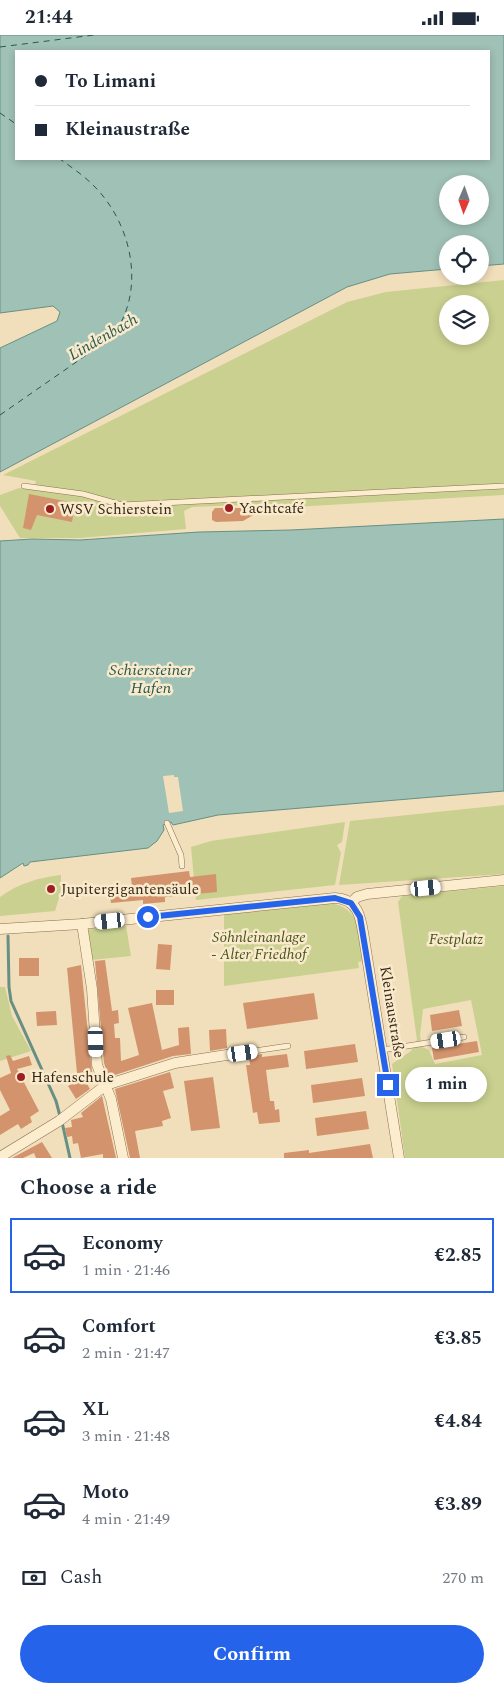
<!DOCTYPE html>
<html lang="en">
<head>
<meta charset="utf-8">
<style>
	:root { --surface:#fff; --page:#f2f2f3; --text:#1f2937; --muted:#747a83; --line:#e0e1e3; --accent:#2563eb }
	body { margin:0; font-family:Spectral,serif; background:var(--page); color:var(--text); height:100vh; display:flex; flex-direction:column; font-size:19px; white-space:nowrap }
	* { box-sizing:border-box; margin:0 }
	p { font-size:16px; color:var(--muted) }
	.icon { flex:none; width:28px; height:28px; fill:none; stroke:currentColor; stroke-width:2; stroke-linecap:round; stroke-linejoin:round }
	.map { position:relative; height:1123px; overflow:hidden }
	.sheet { display:flex; flex-direction:column; background:var(--surface); flex:1 }
	.sheet>* { flex:none }
	.top-card { position:absolute; left:15px; top:15px; width:475px; height:110px; border-radius:0px; box-shadow:0 2px 8px #0003; display:grid; align-content:center; height:110px; padding:0 20px; background:var(--surface) }
	.needle { width:32px; rotate:182deg }
	.buttons { position:absolute; left:439px; top:140px; display:grid; gap:10px }
	.buttons a { display:grid; place-items:center; width:50px; height:50px; border-radius:50%; background:var(--surface); box-shadow:0 2px 8px #0003; font-size:25px }
	.end { position:absolute; width:22px; height:22px; margin:-11px; border:6px solid #2563eb; background:#fff; box-shadow:0 0 0 2px #fff }
	.from { border-radius:50% }
	.bubble { position:absolute; height:35px; border-radius:18px; background:var(--surface); box-shadow:0 2px 8px #0003; font-size:16px; font-weight:700; line-height:35px; text-align:center }
	.car { position:absolute; width:15px; height:30px; margin:-15px -8px; border-radius:6px; box-shadow:0 0 4px 1px #0007; background:linear-gradient(#fff 24%,#345 0 40%,#fff 0 76%,#345 0 86%,#fff 0) }
	.top-card b { display:flex; align-items:center; gap:18px; height:48px; font-size:19px }
	.top-card b+b { border-top:1px solid var(--line) }
	.top-card i { width:12px; height:12px; background:var(--text) }
	ul { padding:0; list-style:none }
	li { display:flex; align-items:center; gap:15px; height:75px; margin:0 10px 8px; padding:0 10px; border:2px solid transparent; border-radius:0px }
	li div { flex:1 }
	li b { display:block; font-size:19px }
	li em { font-style:normal; font-weight:700 }
	li.current { border-color:var(--accent) }
	li>.icon { width:45px; height:45px; stroke-width:1.5 }
	h2 { padding:0 20px; font-size:22px; line-height:60px }
	.pay { display:flex; align-items:center; gap:12px; height:55px; padding:0 20px; font-size:19px }
	.pay p { margin-inline-start:auto }
	.action { display:flex; gap:10px; margin-top:auto; padding:10px 20px }
	.action a { flex:1; height:58px; border-radius:30px; background:var(--accent); color:#fff; font-size:20px; font-weight:700; line-height:58px; text-align:center }
	.status { display:flex; justify-content:space-between; align-items:center; height:35px; padding:0 25px; background:var(--surface); direction:ltr }
	.status svg { height:14px; fill:currentColor }
	.map>svg:first-child { display:block }
	.green { fill:#cad08f; fill-rule:evenodd }
	.water { fill:#a0c1b6; stroke:#678f84; fill-rule:evenodd }
	.pier { fill:#f1dfbb }
	.lines { fill:none; stroke-linecap:round; stroke-linejoin:round }
	.stream { stroke:#678f84; stroke-width:3 }
	.ferry { stroke:#285854; stroke-width:1; stroke-dasharray:6 5; stroke-linecap:butt }
	.building { fill:#d3946d }
	.service-casing { stroke:#896f54; stroke-width:6 }
	.minor-casing { stroke:#896f54; stroke-width:11 }
	.service { stroke:#fcedcf; stroke-width:5 }
	.minor { stroke:#fcedcf; stroke-width:10 }
	.route { stroke:#2563eb; stroke-width:6 }
	.poi-dot { fill:#9d1f24; stroke:#f8eacb; stroke-width:2 }
	.labels { text-anchor:middle; dominant-baseline:central; stroke-width:5; stroke-linejoin:round; paint-order:stroke }
	.poi-label { font-size:15px; fill:#37271a; stroke:#f8eacb; text-anchor:start }
	.park-label { font-size:15px; font-style:italic; fill:#49551f; stroke:#f8eacb }
	.street-label { font-size:15px; fill:#37271a; stroke:#f8eacb }
	.water-label { font-size:16px; font-style:italic; fill:#285854; stroke:#f8eacb }
</style>
</head>
<body>
<div class="status"><b>21:44</b><svg viewBox="0 0 49 12"><path d="M0 12V9h3v3zM5 12V6h3v6zM10 12V3h3v9zM15 12V0h3v12zM26 1h20v11H26zM47 4h2v5h-2z"/></svg></div>
<div class="map">
<svg width="504" height="1123" viewBox="0 0 504 1123">
	<rect width="100%" height="100%" fill="#f1dfbb"/>
	<g class="green">
		<path d="M504,245V460L275,473L266,469L192,472L184,476L186,494L80,503H20L0,471V460L19,453L34,455L36,446L3,440L347,267L386,257ZM448,269H480V301H448Z"/>
		<path d="M504,770V839L339,850L350,786Z"/>
		<path d="M345,787L342,807L337,810L341,818L335,850L196,865L191,812L211,806Z"/>
		<path d="M61,840V856L55,876L0,881V862C19,848 38,843 61,840Z"/>
		<path d="M504,851V1123H405L392,1029L411,1016L417,1005L398,867L402,861ZM471,965L482,1020L435,1029L429,1015L422,1012L420,1000L423,974Z"/>
		<path d="M330,868C362,873 359,900 364,926L358,927L359,933L224,951V878Z"/>
		<path d="M126,891L131,921L91,925L85,895Z"/>
		<path d="M0,952H5L12,981L31,1016L0,1026Z"/>
	</g>
	<g class="water">
		<path d="M0,0H504V229L480,231V209H448L447,234L390,239L347,252L0,437V313L57,286L60,277L53,271L0,278ZM16,16H489V124H16ZM448,149H480V181H448Z"/>
		<path d="M504,484V756L218,780L173,790L171,787L163,790L164,795L157,806L148,813L30,827L28,830L24,831L23,828L0,843V506L32,504L80,505L199,497L291,495Z"/>
	</g>
	<path class="pier" d="M174,740V742H178L183,776L169,778L163,741Z"/>
	<g class="lines">
		<g class="stream">
			<path d="M8,901L9,952L11,966L56,1066L60,1081"/>
			<path d="M62,1087L70,1123"/>
		</g>
		<g class="ferry">
			<path d="M0,12L94,0"/>
			<path d="M0,78L16,89"/>
			<path d="M0,380L111,303C147,258 133,189 93,150C83,140 71,132 60,124"/>
		</g>
	</g>
	<g class="building">
		<path d="M29,459L75,468L72,487L37,480L31,495L23,493Z"/>
		<path d="M215,473H243L264,474L243,486L216,487L212,485V477Z"/>
		<path d="M189,836L190,842L216,839L217,857L165,862V867L143,869V865L111,868L109,853L132,851L131,843Z"/>
		<path d="M158,909L172,910L170,935L156,934Z"/>
		<rect x="19" y="923" width="20" height="18"/>
		<path d="M105,925L112,976L118,975L119,988L114,989L115,1003H120L121,1026L139,1020L128,973L152,968L162,1015L179,1010L178,993L189,992L191,1019L173,1021L109,1042L104,1028L95,926Z"/>
		<path d="M81,930L92,1037L77,1038L67,933Z"/>
		<rect x="156" y="955" width="18" height="15"/>
		<path d="M314,958L318,984L247,994L243,968Z"/>
		<path d="M459,975L462,991L432,996L430,980Z"/>
		<path d="M56,976L57,990L37,991L36,977Z"/>
		<path d="M226,994L227,1013L210,1016L209,995Z"/>
		<path d="M477,1006L479,1017L434,1025L432,1013Z"/>
		<path d="M355,1009L358,1027L306,1034L304,1016Z"/>
		<path d="M262,1019V1022L287,1019L289,1032L266,1035L270,1066H274L275,1075L279,1074L280,1087L259,1089L257,1077L253,1078L246,1030H250L249,1021Z"/>
		<path d="M10,1020L13,1026L29,1021L32,1030L17,1034L39,1076L30,1082L32,1087L21,1094L18,1089L0,1100V1081L10,1075L0,1055V1043L11,1038L6,1021Z"/>
		<path d="M170,1037L174,1053L163,1056L171,1083L162,1086L163,1091L135,1096L140,1123H130L115,1054Z"/>
		<path d="M83,1042L90,1054L76,1064L68,1051Z"/>
		<path d="M213,1042L220,1093L191,1096L184,1046Z"/>
		<path d="M362,1043L365,1061L313,1068L311,1050Z"/>
		<path d="M102,1061L116,1123H103V1119L81,1123L78,1108L73,1109L72,1101L67,1102L65,1093L72,1092L71,1085L83,1082L81,1078Z"/>
		<path d="M366,1076L369,1094L317,1101L315,1083Z"/>
		<path d="M42,1107L52,1123H36L34,1118L23,1123H12Z"/>
		<path d="M370,1109L373,1123H284V1118L309,1115V1118Z"/>
	</g>
	<g class="lines">
		<g class="service-casing">
			<g id="service">
				<path d="M24,451L83,459L122,470L504,451"/>
				<path d="M167,788L181,820L182,831"/>
				<path d="M382,1015L464,1002"/>
				<path d="M233,1019L288,1011"/>
			</g>
		</g>
		<g class="minor-casing">
			<g id="minor">
				<path d="M351,868L357,862L367,859L504,845"/>
				<path d="M82,889L92,954L97,1030L111,1064L123,1123"/>
				<path d="M0,894L82,889L335,863C359,864 361,884 364,903L399,1123"/>
				<path d="M0,1122L59,1086L106,1050L175,1028L233,1019"/>
			</g>
		</g>
		<use href="#service" class="service"/>
		<use href="#minor" class="minor"/>
	</g>
	<g class="lines">
		<path class="route" d="M148,882L335,863L351,868L360,882L388,1050"/>
	</g>
	<g class="poi-dot">
		<circle cx="229" cy="473" r="5"/>
		<circle cx="50" cy="474" r="5"/>
		<circle cx="51" cy="854" r="5"/>
		<circle cx="21" cy="1042" r="5"/>
	</g>
	<g class="labels">
		<g class="poi-label">
			<text x="239" y="473">Yachtcafé</text>
			<text x="60" y="474">WSV Schierstein</text>
			<text x="61" y="854">Jupitergigantensäule</text>
			<text x="31" y="1042">Hafenschule</text>
		</g>
		<g class="park-label">
			<text x="259" y="902">Söhnleinanlage<tspan x="259" dy="17">- Alter Friedhof</tspan></text>
			<text x="456" y="904">Festplatz</text>
		</g>
		<g class="street-label">
			<text transform="translate(392 977) rotate(81)">Kleinaustraße</text>
		</g>
		<g class="water-label">
			<text transform="translate(103 302) rotate(-30)">Lindenbach</text>
			<text x="151" y="635">Schiersteiner<tspan x="151" dy="18">Hafen</tspan></text>
		</g>
	</g>
</svg>
<div class="buttons">
<a><svg class="needle" viewBox="-14 -14 28 28"><path d="M0-13l5 13h-10z" fill="#e53935"/><path d="M0 13l5-13h-10z" fill="#747a83"/></svg></a>
<a><svg class="icon" aria-label="locate" viewBox="0 0 24 24"><circle cx="12" cy="12" r="6"/><path d="M12 2v4M12 18v4M2 12h4M18 12h4"/></svg></a>
<a><svg class="icon" aria-label="layers" viewBox="0 0 24 24"><path d="M12 4l9 5-9 5-9-5zM3 14l9 5 9-5"/></svg></a>
</div>
<i class="end from" style="left:148px;top:882px"></i>
<i class="end" style="left:388px;top:1050px"></i>
<div class="bubble" style="left:405px;top:1032px;width:82px">1 min</div>
<i class="car" style="left:426px;top:853px;rotate:84deg"></i>
<i class="car" style="left:110px;top:886px;rotate:264deg"></i>
<i class="car" style="left:446px;top:1005px;rotate:261deg"></i>
<i class="car" style="left:96px;top:1007px;rotate:178deg"></i>
<i class="car" style="left:243px;top:1018px;rotate:82deg"></i>
<div class="top-card">
<b><i class="from"></i>To Limani</b>
<b><i></i>Kleinaustraße</b>
</div>
</div>
<section class="sheet">
<h2>Choose a ride</h2>
<ul>
<li class="current"><svg class="icon" aria-label="car" viewBox="0 0 24 24"><path d="M5 17H2v-5l4-1 3-4h7l3 4 3 1v5h-3M9 17h6M6 11h13"/><circle cx="7" cy="17" r="2"/><circle cx="17" cy="17" r="2"/></svg><div><b>Economy</b><p>1 min · 21:46</p></div><em>€2.85</em></li>
<li><svg class="icon" aria-label="car" viewBox="0 0 24 24"><path d="M5 17H2v-5l4-1 3-4h7l3 4 3 1v5h-3M9 17h6M6 11h13"/><circle cx="7" cy="17" r="2"/><circle cx="17" cy="17" r="2"/></svg><div><b>Comfort</b><p>2 min · 21:47</p></div><em>€3.85</em></li>
<li><svg class="icon" aria-label="car" viewBox="0 0 24 24"><path d="M5 17H2v-5l4-1 3-4h7l3 4 3 1v5h-3M9 17h6M6 11h13"/><circle cx="7" cy="17" r="2"/><circle cx="17" cy="17" r="2"/></svg><div><b>XL</b><p>3 min · 21:48</p></div><em>€4.84</em></li>
<li><svg class="icon" aria-label="car" viewBox="0 0 24 24"><path d="M5 17H2v-5l4-1 3-4h7l3 4 3 1v5h-3M9 17h6M6 11h13"/><circle cx="7" cy="17" r="2"/><circle cx="17" cy="17" r="2"/></svg><div><b>Moto</b><p>4 min · 21:49</p></div><em>€3.89</em></li>
</ul>
<div class="pay"><svg class="icon" aria-label="cash" viewBox="0 0 24 24"><path d="M3 7h18v10H3z"/><circle cx="12" cy="12" r="2"/></svg>Cash<p>270 m</p></div>
<div class="action"><a>Confirm</a></div>
</section>
</body>
</html>
